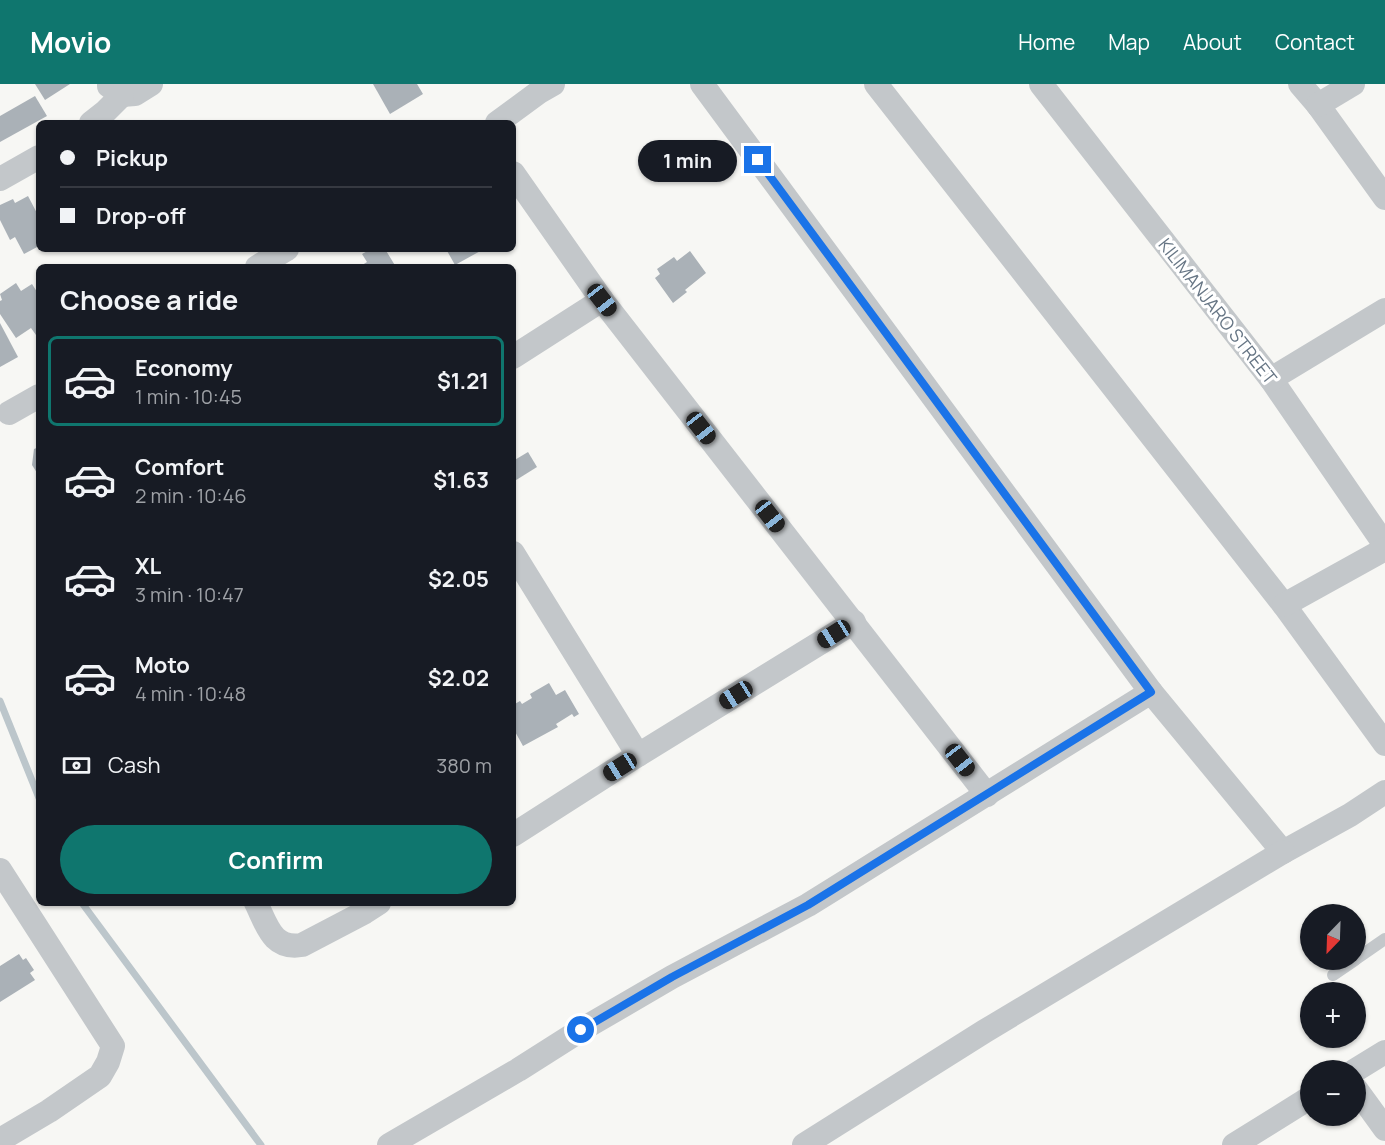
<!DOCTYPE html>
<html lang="en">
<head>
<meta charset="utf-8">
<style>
	:root { --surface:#171b24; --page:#242831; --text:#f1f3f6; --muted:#9ea1a6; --line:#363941; --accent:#0f766e }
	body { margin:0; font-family:Manrope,sans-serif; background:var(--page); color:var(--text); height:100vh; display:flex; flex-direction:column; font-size:22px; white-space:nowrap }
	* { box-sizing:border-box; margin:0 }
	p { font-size:20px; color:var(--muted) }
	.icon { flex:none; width:33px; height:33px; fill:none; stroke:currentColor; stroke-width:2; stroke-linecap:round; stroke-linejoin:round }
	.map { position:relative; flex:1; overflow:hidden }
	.details { position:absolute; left:36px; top:180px; width:480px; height:642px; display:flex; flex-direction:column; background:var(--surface); border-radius:9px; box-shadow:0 2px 4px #0004 }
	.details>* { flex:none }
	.banner { position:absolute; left:36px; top:36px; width:480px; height:132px; border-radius:9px; box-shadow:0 2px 4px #0004; display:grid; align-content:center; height:132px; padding:0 24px; background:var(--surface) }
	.needle { width:39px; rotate:203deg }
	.controls { position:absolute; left:1300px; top:820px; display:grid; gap:12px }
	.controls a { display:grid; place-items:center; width:66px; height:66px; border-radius:50%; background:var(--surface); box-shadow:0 2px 4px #0004; font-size:30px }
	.end { position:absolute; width:27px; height:27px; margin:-14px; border:8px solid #1a73e8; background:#fff; box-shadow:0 0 0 3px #fff }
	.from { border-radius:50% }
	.bubble { position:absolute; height:42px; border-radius:21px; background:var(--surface); box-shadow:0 2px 4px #0004; font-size:20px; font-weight:700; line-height:42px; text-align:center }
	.car { position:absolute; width:18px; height:36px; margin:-18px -9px; border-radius:8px; box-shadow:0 0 4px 2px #0007; background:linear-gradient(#222 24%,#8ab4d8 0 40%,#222 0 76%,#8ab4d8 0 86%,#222 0) }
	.banner b { display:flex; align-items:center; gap:21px; height:57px; font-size:22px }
	.banner b+b { border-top:2px solid var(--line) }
	.banner i { width:15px; height:15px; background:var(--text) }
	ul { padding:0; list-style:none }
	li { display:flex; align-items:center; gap:18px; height:90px; margin:0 12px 9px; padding:0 12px; border:3px solid transparent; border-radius:9px }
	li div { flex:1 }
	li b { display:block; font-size:22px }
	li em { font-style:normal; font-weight:700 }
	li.selected { border-color:var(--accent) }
	li>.icon { width:54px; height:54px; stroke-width:1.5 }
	h2 { padding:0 24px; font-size:27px; line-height:72px }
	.pay { display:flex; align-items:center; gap:15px; height:66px; padding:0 24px; font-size:22px }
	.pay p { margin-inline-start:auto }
	.action { display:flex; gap:12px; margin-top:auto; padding:12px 24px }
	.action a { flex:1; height:69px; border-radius:36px; background:var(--accent); color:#fff; font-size:24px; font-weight:700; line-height:69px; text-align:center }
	header { display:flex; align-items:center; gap:36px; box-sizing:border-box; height:84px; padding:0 30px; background:var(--accent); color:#fff }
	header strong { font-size:28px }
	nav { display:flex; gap:33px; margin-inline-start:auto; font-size:21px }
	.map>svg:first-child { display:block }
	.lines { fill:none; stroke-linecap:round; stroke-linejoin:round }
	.stream { stroke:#bcc6cb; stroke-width:7 }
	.building { fill:#aab1b7 }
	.service { stroke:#c3c7ca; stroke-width:12 }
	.minor { stroke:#c3c7ca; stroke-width:24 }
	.route { stroke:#1a73e8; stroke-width:8 }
	.labels { text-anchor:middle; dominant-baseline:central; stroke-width:6; stroke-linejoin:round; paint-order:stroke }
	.street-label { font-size:18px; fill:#677685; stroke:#fff }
</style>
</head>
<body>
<header>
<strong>Movio</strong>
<nav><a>Home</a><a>Map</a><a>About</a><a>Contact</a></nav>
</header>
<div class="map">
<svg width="1385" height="1061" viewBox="0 0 1385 1061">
	<rect width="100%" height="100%" fill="#f7f7f4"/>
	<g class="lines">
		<g class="stream">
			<path d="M0,617L39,714"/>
			<path d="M82,819L261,1061"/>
		</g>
	</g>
	<g class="building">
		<path d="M35,0H70L45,16Z"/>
		<path d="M373,0H417L423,10L390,30Z"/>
		<path d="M35,12L47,32L0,58V32Z"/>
		<path d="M28,112L39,133V158H38L39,162L24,170L15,153L10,156L0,136V121L13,115L15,119Z"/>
		<path d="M371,165H385L396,183H359L367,178L362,170Z"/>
		<path d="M446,165H484L455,181Z"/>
		<path d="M690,167L706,189L685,206L687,208L673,219L655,194L660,190L657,185L674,173L677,177Z"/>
		<path d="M16,199L21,207L32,200L39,211V249L36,251L31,244L16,254L0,230V217L2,216L0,210Z"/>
		<path d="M0,239L18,273L0,283Z"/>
		<path d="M39,363V392L32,381L34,365Z"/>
		<path d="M528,368L537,383L513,398V377Z"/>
		<path d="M549,599L556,611L565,606L579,630L574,633L572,630L556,640L558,643L523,662L513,644V621L520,617L522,620L532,614L530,610Z"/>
		<path d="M19,870L23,876L26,874L34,886L30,889L35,896L0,918V882Z"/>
	</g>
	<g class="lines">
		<g class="service">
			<path d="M1356,875L1385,855"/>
			<path d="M1333,891L1355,876"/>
		</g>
		<g class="minor">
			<path d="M109,0V2L122,11L135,10L151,0"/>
			<path d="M702,0L1151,608"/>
			<path d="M876,0L1284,521L1385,660"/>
			<path d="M1041,0L1271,295L1385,461"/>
			<path d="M1300,0L1318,21L1385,114"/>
			<path d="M1318,21L1353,0"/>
			<path d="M91,39L105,28L122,11"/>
			<path d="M497,39L539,8L553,0"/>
			<path d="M513,89L602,216L987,711"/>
			<path d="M0,95L39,73"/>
			<path d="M257,183L287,165"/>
			<path d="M513,273L602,216"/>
			<path d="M1271,295L1385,226"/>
			<path d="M9,329L39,312"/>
			<path d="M513,469L638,671"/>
			<path d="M1284,521L1385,465"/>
			<path d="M513,751L638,671L854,538"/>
			<path d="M0,786L113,962L108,978L100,992L49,1027L0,1056"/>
			<path d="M256,819C267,841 272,866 302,861L365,828L379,819"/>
			<path d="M1354,987L1385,968"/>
			<path d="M1356,1005L1385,1045"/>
			<path d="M389,1061L518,986L581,946L672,893L808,821L1151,608L1283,768L1350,731L1385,708"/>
			<path d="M804,1061L985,947L1283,768"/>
			<path d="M1234,1061L1311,1013"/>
		</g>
	</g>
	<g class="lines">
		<path class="route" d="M581,946L672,893L808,821L1151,608L758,76"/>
	</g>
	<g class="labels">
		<g class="street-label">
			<text transform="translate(1218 227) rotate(52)">KILIMANJARO STREET</text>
		</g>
	</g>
</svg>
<div class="controls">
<a><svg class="needle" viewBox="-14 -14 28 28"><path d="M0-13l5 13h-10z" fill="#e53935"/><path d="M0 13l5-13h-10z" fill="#9ea1a6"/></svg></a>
<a>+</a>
<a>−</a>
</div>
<i class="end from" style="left:581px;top:946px"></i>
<i class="end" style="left:758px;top:76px"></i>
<div class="bubble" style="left:638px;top:56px;width:99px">1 min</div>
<i class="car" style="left:602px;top:216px;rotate:142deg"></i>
<i class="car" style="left:701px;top:344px;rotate:142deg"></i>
<i class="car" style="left:770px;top:432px;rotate:142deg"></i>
<i class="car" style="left:834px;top:550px;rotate:238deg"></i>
<i class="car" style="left:736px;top:611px;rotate:238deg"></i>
<i class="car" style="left:960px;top:676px;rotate:142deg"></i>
<i class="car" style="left:620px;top:683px;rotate:238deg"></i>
<div class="banner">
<b><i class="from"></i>Pickup</b>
<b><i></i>Drop-off</b>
</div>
<section class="details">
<h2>Choose a ride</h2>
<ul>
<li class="selected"><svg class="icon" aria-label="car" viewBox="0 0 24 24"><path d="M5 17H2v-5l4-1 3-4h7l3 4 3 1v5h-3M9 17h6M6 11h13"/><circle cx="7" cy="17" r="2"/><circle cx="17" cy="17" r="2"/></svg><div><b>Economy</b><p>1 min · 10:45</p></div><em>$1.21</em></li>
<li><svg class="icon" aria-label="car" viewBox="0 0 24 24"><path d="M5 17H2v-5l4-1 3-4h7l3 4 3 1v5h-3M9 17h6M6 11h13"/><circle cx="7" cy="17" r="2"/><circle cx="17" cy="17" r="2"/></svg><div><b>Comfort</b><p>2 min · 10:46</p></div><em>$1.63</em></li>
<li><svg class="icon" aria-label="car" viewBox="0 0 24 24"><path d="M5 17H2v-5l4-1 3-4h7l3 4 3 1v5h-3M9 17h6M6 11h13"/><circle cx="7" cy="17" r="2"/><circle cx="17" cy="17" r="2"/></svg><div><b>XL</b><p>3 min · 10:47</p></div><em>$2.05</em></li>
<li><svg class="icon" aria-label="car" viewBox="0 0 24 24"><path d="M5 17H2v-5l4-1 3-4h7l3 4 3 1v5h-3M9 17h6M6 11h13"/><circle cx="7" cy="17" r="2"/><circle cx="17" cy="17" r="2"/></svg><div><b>Moto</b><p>4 min · 10:48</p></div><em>$2.02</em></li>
</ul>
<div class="pay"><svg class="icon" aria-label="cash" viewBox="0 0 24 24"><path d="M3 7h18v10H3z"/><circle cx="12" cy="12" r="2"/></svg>Cash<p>380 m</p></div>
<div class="action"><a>Confirm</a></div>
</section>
</div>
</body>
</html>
